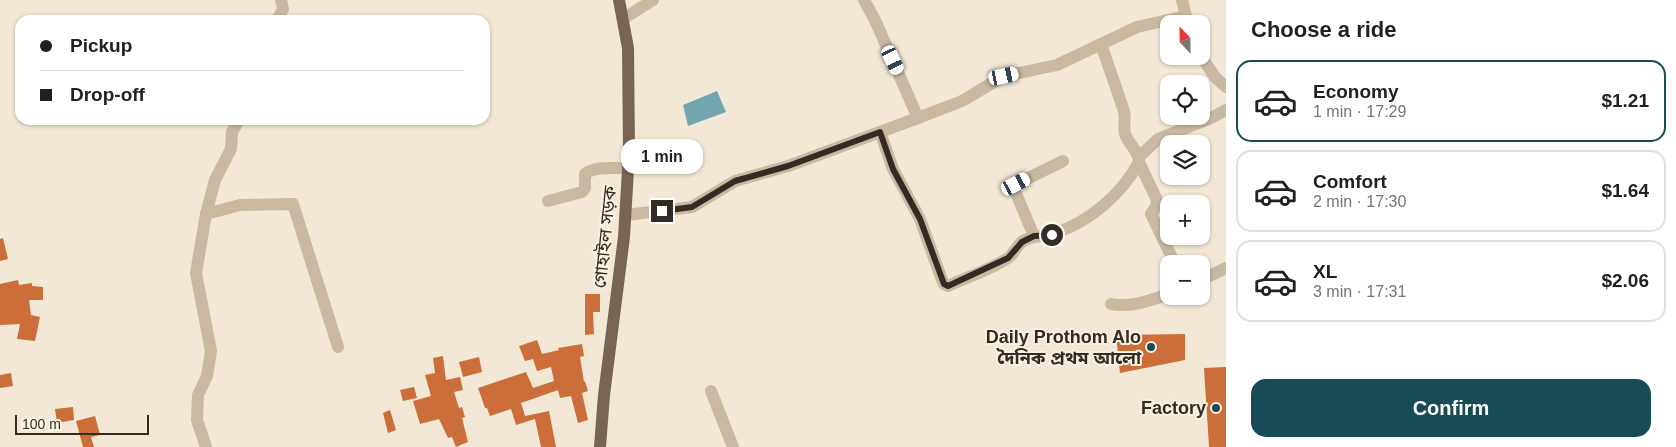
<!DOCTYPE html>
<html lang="en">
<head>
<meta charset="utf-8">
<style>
	:root { --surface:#fff; --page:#f2f2f2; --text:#202124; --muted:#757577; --line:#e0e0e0; --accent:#194b56 }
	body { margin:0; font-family:Helvetica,"Noto Sans Bengali",sans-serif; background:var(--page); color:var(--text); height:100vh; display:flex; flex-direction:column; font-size:19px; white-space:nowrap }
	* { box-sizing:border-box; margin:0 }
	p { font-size:16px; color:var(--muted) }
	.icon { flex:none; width:28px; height:28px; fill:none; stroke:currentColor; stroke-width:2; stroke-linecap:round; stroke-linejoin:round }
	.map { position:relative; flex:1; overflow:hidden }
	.sheet { display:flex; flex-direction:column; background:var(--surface); width:450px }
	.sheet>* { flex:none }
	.top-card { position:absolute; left:15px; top:15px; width:475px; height:110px; border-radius:15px; box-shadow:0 1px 4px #0004; display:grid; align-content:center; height:110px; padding:0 25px; background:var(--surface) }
	.needle { width:32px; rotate:338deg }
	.buttons { position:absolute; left:1160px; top:15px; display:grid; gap:10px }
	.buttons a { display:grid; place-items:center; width:50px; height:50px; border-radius:10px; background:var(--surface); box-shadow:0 1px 4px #0004; font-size:25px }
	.scale { position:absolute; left:15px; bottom:12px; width:134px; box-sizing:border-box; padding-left:5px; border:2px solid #342b24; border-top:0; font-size:14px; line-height:18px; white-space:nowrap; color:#342b24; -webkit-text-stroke:4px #f9f1e2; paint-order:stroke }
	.end { position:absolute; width:22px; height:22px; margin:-11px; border:6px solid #342b24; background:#fff; box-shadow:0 0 0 2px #fff }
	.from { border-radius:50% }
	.bubble { position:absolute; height:35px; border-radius:15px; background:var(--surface); box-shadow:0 1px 4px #0004; font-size:16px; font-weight:700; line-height:35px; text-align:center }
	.car { position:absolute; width:15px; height:30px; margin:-15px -8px; border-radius:6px; box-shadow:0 0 4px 1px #0007; background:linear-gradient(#fff 24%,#345 0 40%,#fff 0 76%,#345 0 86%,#fff 0) }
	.top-card b { display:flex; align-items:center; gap:18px; height:48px; font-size:19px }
	.top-card b+b { border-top:1px solid var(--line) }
	.top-card i { width:12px; height:12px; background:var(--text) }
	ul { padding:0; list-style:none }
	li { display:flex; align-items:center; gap:15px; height:82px; margin:0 10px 8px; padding:0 15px; border:2px solid var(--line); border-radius:15px }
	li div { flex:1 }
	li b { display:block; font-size:19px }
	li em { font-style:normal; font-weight:700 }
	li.active { border-color:var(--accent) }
	li>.icon { width:45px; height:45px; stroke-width:1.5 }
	h2 { padding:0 25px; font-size:22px; line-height:60px }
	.button { display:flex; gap:10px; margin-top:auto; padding:10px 25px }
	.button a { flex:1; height:58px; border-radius:15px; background:var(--accent); color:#fff; font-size:20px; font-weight:700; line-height:58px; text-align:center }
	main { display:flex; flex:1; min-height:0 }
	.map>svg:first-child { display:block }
	.water { fill:#73a6b0 }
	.building { fill:#cc6e39 }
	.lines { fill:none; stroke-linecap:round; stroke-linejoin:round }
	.minor { stroke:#cab9a1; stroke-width:12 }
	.major { stroke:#776454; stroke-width:12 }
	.route { stroke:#342b24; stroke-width:6 }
	.poi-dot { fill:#194b56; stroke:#f9f1e2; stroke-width:2 }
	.labels { text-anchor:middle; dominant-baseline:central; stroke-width:4; stroke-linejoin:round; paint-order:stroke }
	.street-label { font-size:18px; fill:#342b24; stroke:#f9f1e2 }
	.poi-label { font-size:18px; font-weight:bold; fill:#342b24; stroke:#f9f1e2; text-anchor:end }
</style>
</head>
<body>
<main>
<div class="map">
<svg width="1226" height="447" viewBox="0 0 1226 447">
	<rect width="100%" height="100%" fill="#f2e8d5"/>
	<path class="water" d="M717,91L726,112L688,126L683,105Z"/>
	<g class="building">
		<path d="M3,238L8,259L0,261V239Z"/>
		<path d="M18,280L19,285L32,283V286L43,287V300H29L31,315L40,317L35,341L17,339L20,324L0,325V284Z"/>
		<path d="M585,294H600V312H593L594,334L585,335Z"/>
		<path d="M1185,334V360L1120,373L1116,335Z"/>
		<path d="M537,340L542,354L559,350L558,348L582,344L584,356L580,357L584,382L585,381L588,391L582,393L588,420L578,423L571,396L560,398L558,390L521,403L525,416L549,411L556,447H541L535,419L516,425L511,409L490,416L487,408H485L478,388L526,372L533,388L554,381L551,367L537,371L533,359L525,361L519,346Z"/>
		<path d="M443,356L446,380L460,377L463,390L454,392L459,408L462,407L465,417L462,418L468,442L456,447L452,437L448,438L439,419L420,424L413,401L431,396L425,375L435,373L433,358Z"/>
		<path d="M479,357L482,372L463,377L459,362Z"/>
		<path d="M1226,367V447H1209L1204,368Z"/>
		<path d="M11,373L13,386L0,388V375Z"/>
		<path d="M414,387L417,398L403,401L400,390Z"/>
		<path d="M73,407L74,420L57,423L55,409Z"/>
		<path d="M390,410L396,430L388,433L383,413Z"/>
		<path d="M95,416L100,435L91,437L94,447H83L76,421Z"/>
	</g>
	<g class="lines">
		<g class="minor">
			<path d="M864,0L875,20L918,118"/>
			<path d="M623,19L653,0"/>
			<path d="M277,20L283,9L281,0"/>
			<path d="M1101,44L1124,111C1126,119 1123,127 1125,134C1129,144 1139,152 1139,162L1156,198L1157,205L1151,214L1175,264"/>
			<path d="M1201,56L1215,77L1226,87"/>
			<path d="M880,132L893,169L920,219L942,280L944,284L948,286C967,277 990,270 1008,258C1014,254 1016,246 1023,241C1033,235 1045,237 1056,233C1090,221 1122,194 1139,162"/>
			<path d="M1139,157L1158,139L1209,119L1226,110"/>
			<path d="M548,201L582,192L585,188V174C596,165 615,169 628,168"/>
			<path d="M206,214L240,205L293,204L338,347"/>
			<path d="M626,215L692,207L735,181L788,166L918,118L962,101L1004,76L1057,65L1137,27L1186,16L1182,0"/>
			<path d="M1034,236L1015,191L1016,184L1063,161"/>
			<path d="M1201,280L1226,268"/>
			<path d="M1111,304C1130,308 1151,300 1169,294"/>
			<path d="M711,391L733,447"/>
			<path d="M206,447L197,420L198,395L207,376L211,351L196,273L206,214L215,180L231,149L232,132L239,120"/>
		</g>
		<path class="major" d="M600,447L604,395L624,237L629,153L628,48L619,0"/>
	</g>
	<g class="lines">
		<path class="route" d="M662,211L692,207L735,181L788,166L880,132L893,169L920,219L944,284L948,286L1008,258L1022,242L1034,236L1052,235"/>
	</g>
	<g class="poi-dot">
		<circle cx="1151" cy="347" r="5"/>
		<circle cx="1216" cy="408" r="5"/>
	</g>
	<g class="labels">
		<g class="street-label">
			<text transform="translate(605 237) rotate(-84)">গোহাইল সড়ক</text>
		</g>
		<g class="poi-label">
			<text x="1141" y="337">Daily Prothom Alo<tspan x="1141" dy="21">দৈনিক প্রথম আলো</tspan></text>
			<text x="1206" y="408">Factory</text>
		</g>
	</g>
</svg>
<div class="buttons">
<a><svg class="needle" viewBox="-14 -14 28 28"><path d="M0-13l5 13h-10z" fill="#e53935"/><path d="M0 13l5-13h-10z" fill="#757577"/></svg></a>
<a><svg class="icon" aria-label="locate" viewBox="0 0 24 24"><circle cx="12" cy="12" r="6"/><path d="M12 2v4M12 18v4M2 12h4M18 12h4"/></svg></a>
<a><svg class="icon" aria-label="layers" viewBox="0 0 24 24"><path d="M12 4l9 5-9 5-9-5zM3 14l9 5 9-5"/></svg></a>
<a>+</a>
<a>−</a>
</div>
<div class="scale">100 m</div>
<i class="end from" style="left:1052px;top:235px"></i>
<i class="end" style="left:662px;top:211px"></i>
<div class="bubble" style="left:621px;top:139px;width:82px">1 min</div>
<i class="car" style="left:893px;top:60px;rotate:155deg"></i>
<i class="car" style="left:1004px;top:76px;rotate:78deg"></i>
<i class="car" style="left:1016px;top:184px;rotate:63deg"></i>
<div class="top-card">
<b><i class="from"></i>Pickup</b>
<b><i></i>Drop-off</b>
</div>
</div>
<section class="sheet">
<h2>Choose a ride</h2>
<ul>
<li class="active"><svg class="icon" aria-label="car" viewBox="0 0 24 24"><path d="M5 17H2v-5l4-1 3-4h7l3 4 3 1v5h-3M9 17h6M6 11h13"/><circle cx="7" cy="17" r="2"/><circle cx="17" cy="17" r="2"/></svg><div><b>Economy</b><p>1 min · 17:29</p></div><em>$1.21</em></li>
<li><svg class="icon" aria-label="car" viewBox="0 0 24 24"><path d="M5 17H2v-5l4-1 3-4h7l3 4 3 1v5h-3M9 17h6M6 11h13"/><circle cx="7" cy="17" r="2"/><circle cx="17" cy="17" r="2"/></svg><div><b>Comfort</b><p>2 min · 17:30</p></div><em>$1.64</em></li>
<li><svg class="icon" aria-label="car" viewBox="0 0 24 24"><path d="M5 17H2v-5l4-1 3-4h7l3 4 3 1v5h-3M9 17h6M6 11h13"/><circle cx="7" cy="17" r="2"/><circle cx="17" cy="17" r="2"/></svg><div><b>XL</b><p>3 min · 17:31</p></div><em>$2.06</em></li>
</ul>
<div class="button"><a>Confirm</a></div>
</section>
</main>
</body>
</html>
